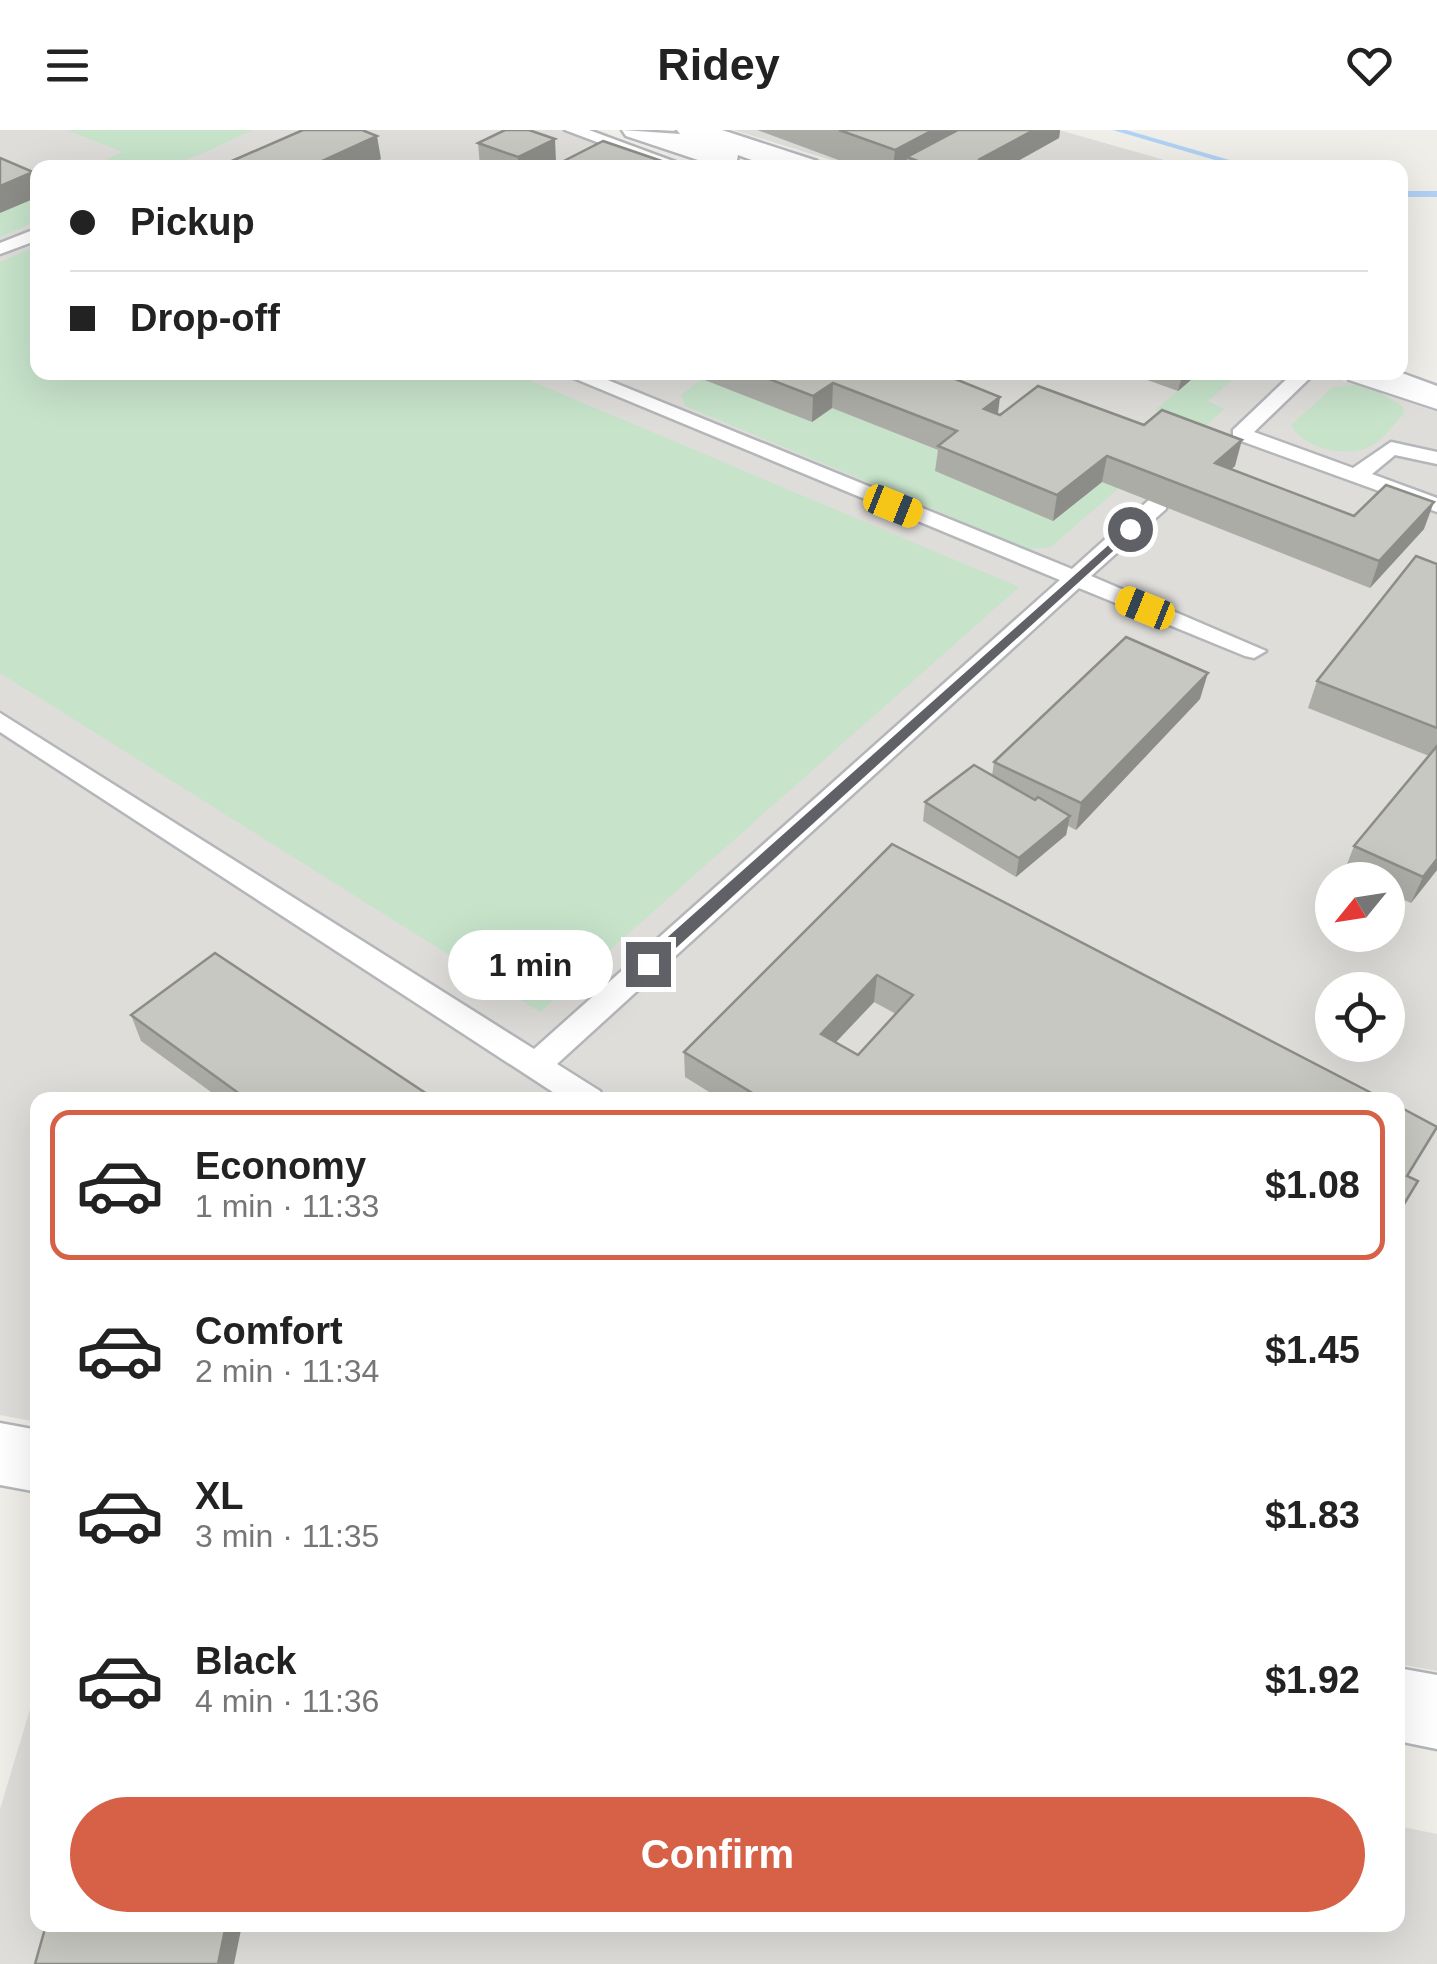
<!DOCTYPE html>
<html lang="en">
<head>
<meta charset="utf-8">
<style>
	:root { --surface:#fff; --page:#f2f2f2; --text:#222; --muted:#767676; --line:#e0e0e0; --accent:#d66147 }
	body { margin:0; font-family:Helvetica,sans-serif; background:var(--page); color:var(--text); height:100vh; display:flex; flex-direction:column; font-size:38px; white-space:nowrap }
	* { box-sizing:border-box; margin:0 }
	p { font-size:32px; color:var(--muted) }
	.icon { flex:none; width:55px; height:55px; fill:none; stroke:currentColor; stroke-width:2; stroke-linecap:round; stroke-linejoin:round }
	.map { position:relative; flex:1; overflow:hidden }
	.sheet { position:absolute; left:30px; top:962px; width:1375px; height:840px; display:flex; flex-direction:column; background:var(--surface); border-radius:20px; box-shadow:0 10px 40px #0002 }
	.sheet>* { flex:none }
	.top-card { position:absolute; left:30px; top:30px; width:1378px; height:220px; border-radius:20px; box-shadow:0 10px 40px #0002; display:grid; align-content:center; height:220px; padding:0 40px; background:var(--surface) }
	.needle { width:65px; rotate:240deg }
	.buttons { position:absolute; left:1315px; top:732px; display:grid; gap:20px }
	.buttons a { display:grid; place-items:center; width:90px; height:90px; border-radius:50%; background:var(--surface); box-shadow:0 10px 40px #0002; font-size:50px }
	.end { position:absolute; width:45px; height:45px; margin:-22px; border:12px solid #5f6166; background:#fff; box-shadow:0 0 0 5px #fff }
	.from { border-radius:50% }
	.bubble { position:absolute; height:70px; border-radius:35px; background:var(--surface); box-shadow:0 10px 40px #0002; font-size:32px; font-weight:700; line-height:70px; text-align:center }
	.car { position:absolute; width:30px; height:60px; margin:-30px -15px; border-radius:12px; box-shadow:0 0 8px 2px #0007; background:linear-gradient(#f5c518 24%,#345 0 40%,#f5c518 0 76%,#345 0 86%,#f5c518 0) }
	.top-card b { display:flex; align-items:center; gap:35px; height:95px; font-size:38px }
	.top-card b+b { border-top:2px solid var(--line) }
	.top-card i { width:25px; height:25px; background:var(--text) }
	ul { padding:18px 0 0; list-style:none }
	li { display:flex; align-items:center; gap:30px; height:150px; margin:0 20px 15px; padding:0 20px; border:5px solid transparent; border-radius:20px }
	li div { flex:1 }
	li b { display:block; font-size:38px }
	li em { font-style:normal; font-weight:700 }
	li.selected { border-color:var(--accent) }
	li>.icon { width:90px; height:90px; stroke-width:1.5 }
	.cta { display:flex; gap:20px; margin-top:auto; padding:20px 40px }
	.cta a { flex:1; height:115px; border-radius:60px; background:var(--accent); color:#fff; font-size:40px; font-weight:700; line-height:115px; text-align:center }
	header { display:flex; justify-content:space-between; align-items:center; height:130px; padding:0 40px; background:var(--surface); font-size:45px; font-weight:700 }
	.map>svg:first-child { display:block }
	.industrial { fill:#deddda; fill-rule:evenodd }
	.green { fill:#c7e3ca }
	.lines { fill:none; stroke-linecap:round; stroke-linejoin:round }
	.stream { fill:#b1d1f5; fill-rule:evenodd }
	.service-casing { stroke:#b5b6ba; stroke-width:5 }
	.minor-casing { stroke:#b5b6ba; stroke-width:5 }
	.secondary-casing { stroke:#b6b8bd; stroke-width:5 }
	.service { fill:#fff; fill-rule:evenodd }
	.minor { fill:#fff; fill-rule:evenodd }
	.secondary { fill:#fff; fill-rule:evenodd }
	.wall { fill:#acaca7; fill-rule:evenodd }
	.shaded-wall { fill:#8c8c88 }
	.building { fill:#c8c8c2; stroke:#8c8c88; stroke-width:2.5; fill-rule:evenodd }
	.route { fill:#5f6166 }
</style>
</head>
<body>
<header><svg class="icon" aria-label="menu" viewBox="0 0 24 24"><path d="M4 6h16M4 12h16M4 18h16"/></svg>Ridey<svg class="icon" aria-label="heart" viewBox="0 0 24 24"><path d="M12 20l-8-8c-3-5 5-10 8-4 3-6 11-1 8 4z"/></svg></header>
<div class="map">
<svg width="1437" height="1834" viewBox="0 0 1437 1834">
	<rect width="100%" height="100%" fill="#efeee8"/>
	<g class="industrial">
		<path d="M0,0H585L699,37L38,38V242H1317L1437,282V1541L1398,1534V970H38L37,1292L0,1285ZM1332,750H1388V805H1332ZM1332,860H1388V915H1332Z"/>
		<path d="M733,0H1059L1189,37H854Z"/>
		<path d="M37,1556L38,1795H1398V1696L1437,1704V1834H0V1679Z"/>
	</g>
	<g class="green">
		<path d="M67,0H253C205,21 159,52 107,29L123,22Z"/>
		<path d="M37,67V91L0,107V83Z"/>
		<path d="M37,116L38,242L512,243L1019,457L540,882L0,543V132Z"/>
		<path d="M1173,243L1237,242L1240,243L1208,271L1224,279L1199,302L1155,280L1191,250Z"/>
		<path d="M702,249L811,292L832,278L954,327L1101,351L1119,358L1051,417L1029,419L685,276L681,265Z"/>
		<path d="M1355,255L1371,257L1402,276L1404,283C1395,293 1386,305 1376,313C1353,330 1304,320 1291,295L1333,257Z"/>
	</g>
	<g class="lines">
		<g class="stream">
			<path d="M1113,0H1126L1257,38H1242Z"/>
			<rect x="1400" y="61" width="37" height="6"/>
		</g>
		<g class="service-casing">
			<g id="service">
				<path d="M565,0H589L692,38H666Z"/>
				<path d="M38,98V110L0,124V113Z"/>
				<path d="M559,242H588L1072,439L1150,369H1166V379L1091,446L1266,521L1254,528L1245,526L1079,458L557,934L600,961L604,970H565L0,602V583L534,919L1060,450Z"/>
				<path d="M1294,242H1316L1254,302L1353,338L1391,312L1437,322V334L1395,325L1372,344L1437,368V382L1233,308V300Z"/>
			</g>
		</g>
		<g class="minor-casing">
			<g id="minor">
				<path d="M0,1293L38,1300V1362L0,1355Z"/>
				<path d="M1398,1538L1437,1545V1619L1398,1611Z"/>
			</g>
		</g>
		<g class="secondary-casing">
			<g id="secondary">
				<path d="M622,0L680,4L677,0H722L817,31L821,38H774L738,25L736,35L722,38L626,6Z"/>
				<path d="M1344,242H1399L1437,256V279L1349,250Z"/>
			</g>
		</g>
		<use href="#service" class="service"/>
		<use href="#minor" class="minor"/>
		<use href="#secondary" class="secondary"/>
	</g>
	<g class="wall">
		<path d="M757,0H1060L1059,8L1005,38H860Z"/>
		<path d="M478,13L556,32L546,38H483L480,37Z"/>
		<path d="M702,242H938L998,284L1235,336L1231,339L1354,386L1424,399L1370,458L1102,352L1053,391L935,341L938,320L832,278L812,292L702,249Z"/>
		<path d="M1125,242H1193L1192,249L1178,261Z"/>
		<path d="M1437,434V740L1411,773L1388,763V750H1360L1344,742L1354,716L1429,626L1308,578L1317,551Z"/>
		<path d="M1200,569L1076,700L1068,696L1066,705L1016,747L923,691L925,672L992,646L994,632Z"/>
		<path d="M892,714L1385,970H722L685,947L684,922ZM874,872L896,884L858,925L836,912Z"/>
		<path d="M131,885L436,970H222L141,911Z"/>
	</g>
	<g class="shaded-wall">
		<path d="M933,0H985L907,27L906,38H893L895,20Z"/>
		<path d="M1034,0H1060L1059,8L1005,38L980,29Z"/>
		<path d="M377,6L381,29L363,38H307Z"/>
		<path d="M555,9L556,32L546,38H518V27Z"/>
		<path d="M33,42L38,58V67L0,83V56Z"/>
		<path d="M1183,242H1193L1192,249L1178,261Z"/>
		<path d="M833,253L832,278L812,292L813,266Z"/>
		<path d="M1000,267L997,292L984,279Z"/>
		<path d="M1242,310L1235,336L1208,359L1215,333Z"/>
		<path d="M1107,326L1102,352L1053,391L1057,365Z"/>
		<path d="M1434,372L1424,399L1370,458L1379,431Z"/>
		<path d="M1208,543L1200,569L1076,700L1081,673Z"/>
		<path d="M1070,686L1066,705L1016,747L1019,728Z"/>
		<path d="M1437,729V740L1411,773L1423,747Z"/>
		<path d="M877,845L874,872L819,930L821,904Z"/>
		<path d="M226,1795H242L234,1834H218Z"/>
	</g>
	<g class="building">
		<path d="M303,0H362L377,6L307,38H236L225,34Z"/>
		<path d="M505,0H529L555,9L518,27L478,13Z"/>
		<path d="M839,0H933L895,20Z"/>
		<path d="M958,0H1034L980,29L1004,38H936L907,27Z"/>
		<path d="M603,11L682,38H550Z"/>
		<path d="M0,28L33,42L0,56Z"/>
		<path d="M350,30L372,38H333Z"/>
		<path d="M751,242H938L1000,267L984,279L1000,285L1038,256L1144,295L1162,280L1242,310L1215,333L1354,386L1386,355L1434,372L1379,431L1107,326L1057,365L938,316L957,301L833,253L813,266Z"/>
		<path d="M1416,426L1437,434V598L1317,551Z"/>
		<path d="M1126,507L1208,543L1081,673L994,632Z"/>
		<path d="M1437,616V729L1423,747L1354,716Z"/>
		<path d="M974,635L1035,670L1038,667L1070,686L1019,728L925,672Z"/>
		<path d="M892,714L1385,970H764L684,922ZM877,845L913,865L858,925L821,904Z"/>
		<path d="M215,823L436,970H248L131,885Z"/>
		<path d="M1398,976L1437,997L1407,1046L1418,1051L1398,1084Z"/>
		<path d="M46,1795H226L218,1834H35Z"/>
	</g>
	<path class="route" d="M1130,396L1134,402L654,838H643V829Z"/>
</svg>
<div class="buttons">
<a><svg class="needle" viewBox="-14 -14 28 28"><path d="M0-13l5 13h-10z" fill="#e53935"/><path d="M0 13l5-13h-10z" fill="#767676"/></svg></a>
<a><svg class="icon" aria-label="locate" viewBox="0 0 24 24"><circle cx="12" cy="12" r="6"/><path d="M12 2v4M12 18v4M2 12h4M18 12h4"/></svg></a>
</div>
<i class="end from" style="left:1130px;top:399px"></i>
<i class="end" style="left:648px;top:834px"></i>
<div class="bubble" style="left:448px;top:800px;width:165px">1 min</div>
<i class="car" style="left:893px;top:376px;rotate:112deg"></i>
<i class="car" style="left:1145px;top:478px;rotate:292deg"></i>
<div class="top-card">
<b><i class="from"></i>Pickup</b>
<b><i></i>Drop-off</b>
</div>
<section class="sheet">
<ul>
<li class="selected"><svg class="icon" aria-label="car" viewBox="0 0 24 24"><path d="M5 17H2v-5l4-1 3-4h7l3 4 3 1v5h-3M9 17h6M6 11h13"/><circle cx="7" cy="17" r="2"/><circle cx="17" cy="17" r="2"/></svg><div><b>Economy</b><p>1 min · 11:33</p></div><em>$1.08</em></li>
<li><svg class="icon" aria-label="car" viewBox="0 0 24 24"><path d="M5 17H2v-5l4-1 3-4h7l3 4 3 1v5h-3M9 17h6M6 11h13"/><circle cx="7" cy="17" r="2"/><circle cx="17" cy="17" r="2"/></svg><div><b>Comfort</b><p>2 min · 11:34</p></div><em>$1.45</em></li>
<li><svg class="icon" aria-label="car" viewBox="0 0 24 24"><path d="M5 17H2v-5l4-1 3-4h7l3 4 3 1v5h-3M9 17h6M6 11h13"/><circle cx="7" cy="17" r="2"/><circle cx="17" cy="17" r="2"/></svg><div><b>XL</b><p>3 min · 11:35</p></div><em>$1.83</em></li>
<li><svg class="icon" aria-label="car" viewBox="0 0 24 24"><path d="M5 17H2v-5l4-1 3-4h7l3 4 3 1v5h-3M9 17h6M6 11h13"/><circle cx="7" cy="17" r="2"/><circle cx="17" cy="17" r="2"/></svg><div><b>Black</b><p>4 min · 11:36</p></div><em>$1.92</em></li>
</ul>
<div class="cta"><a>Confirm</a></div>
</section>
</div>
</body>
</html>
